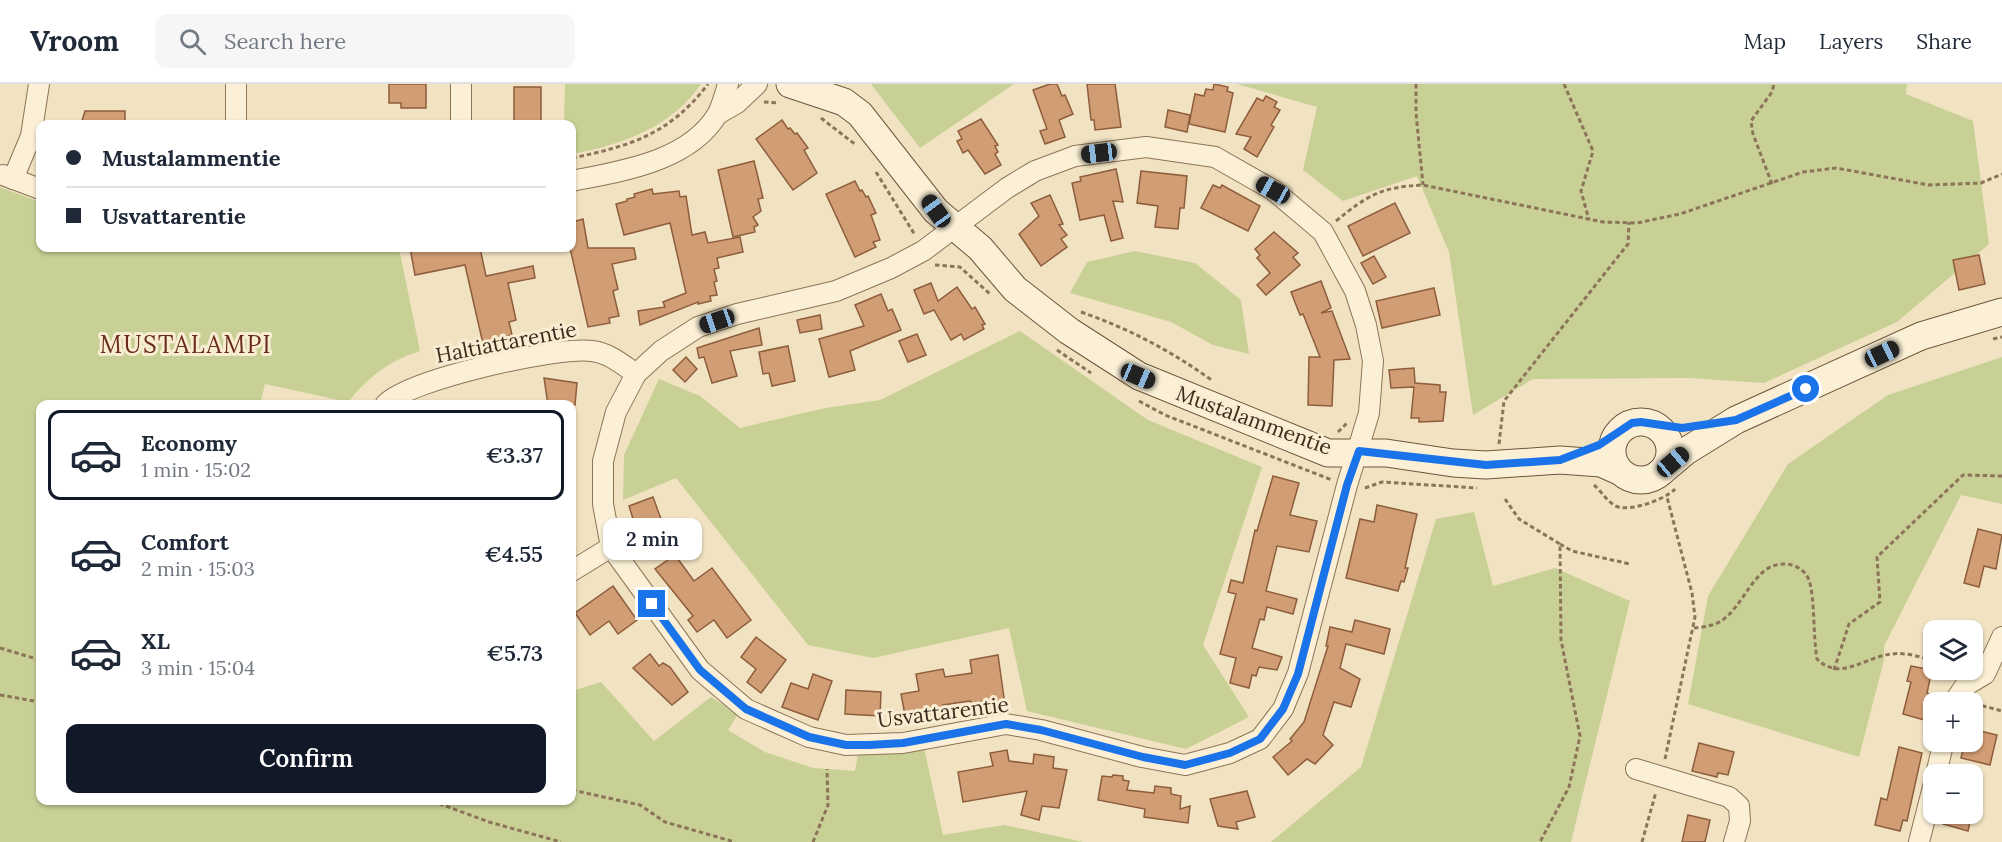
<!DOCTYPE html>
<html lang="en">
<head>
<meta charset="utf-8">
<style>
	:root { --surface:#fff; --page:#f6f6f7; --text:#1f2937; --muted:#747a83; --line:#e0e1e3; --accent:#111827 }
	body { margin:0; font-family:Lora,serif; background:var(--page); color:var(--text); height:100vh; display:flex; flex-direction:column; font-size:22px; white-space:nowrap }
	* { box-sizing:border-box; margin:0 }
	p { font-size:20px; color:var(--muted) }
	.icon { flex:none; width:33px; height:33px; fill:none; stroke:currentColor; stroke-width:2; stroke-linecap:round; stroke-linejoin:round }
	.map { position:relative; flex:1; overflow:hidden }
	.side { position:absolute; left:36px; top:316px; width:540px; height:405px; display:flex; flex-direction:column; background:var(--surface); border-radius:12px; box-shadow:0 2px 4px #0004 }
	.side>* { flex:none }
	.banner { position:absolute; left:36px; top:36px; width:540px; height:132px; border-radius:12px; box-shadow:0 2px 4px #0004; display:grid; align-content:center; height:132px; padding:0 30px; background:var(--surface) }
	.fabs { position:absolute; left:1923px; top:536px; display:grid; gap:12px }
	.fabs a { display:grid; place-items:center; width:60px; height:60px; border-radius:12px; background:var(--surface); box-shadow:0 2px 4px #0004; font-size:30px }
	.end { position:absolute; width:27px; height:27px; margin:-14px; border:8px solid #1a73e8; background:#fff; box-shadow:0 0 0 3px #fff }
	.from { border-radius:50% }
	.bubble { position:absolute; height:42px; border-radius:12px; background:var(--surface); box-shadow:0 2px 4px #0004; font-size:20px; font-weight:600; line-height:42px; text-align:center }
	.car { position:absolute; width:18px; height:36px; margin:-18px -9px; border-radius:8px; box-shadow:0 0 4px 2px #0007; background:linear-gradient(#222 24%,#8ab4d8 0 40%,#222 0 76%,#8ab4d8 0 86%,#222 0) }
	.banner b { display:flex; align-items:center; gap:21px; height:57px; font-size:22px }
	.banner b+b { border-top:2px solid var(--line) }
	.banner i { width:15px; height:15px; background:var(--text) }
	ul { padding:10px 0 0; list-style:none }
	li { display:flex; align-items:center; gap:18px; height:90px; margin:0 12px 9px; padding:0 18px; border:3px solid transparent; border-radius:12px }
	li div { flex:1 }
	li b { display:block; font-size:22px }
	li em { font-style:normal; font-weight:600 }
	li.selected { border-color:var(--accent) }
	li>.icon { width:54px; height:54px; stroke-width:1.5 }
	.button { display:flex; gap:12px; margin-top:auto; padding:12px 30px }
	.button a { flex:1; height:69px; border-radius:12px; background:var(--accent); color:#fff; font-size:24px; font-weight:600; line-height:69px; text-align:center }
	header { display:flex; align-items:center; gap:36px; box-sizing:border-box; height:84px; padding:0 30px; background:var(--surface); border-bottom:2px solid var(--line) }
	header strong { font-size:28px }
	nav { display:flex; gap:33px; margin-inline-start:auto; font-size:21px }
	.search { width:420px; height:54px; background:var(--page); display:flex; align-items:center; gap:15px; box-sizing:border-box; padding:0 21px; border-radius:12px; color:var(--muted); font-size:22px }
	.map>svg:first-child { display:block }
	.green { fill:#c8d095 }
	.building { fill:#d19d75; stroke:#8d5d3c; stroke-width:1.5 }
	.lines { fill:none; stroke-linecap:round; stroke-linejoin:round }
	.street-casing { stroke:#8c7458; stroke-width:22 }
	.secondary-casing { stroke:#6e553b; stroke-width:29 }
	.path { stroke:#8c7458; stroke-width:3; stroke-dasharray:4.5 3; stroke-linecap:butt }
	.street { stroke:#fbf0d6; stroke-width:20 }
	.secondary { stroke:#fbf0d6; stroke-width:27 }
	.route { stroke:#1a73e8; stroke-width:8 }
	.labels { text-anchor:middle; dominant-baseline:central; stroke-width:6; stroke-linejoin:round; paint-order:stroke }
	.street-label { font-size:21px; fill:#3b2c1d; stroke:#f8edd2 }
	.quarter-label { font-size:24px; letter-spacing:1.5px; fill:#6a2b19; stroke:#f8edd2 }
</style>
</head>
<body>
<header>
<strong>Vroom</strong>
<div class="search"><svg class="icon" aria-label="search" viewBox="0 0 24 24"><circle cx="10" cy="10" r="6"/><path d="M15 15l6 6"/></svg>Search here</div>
<nav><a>Map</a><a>Layers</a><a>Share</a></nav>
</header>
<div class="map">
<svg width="2002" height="758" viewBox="0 0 2002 758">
	<rect width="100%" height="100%" fill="#f1e3c2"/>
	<g class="green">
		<path d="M565,0H701C672,43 621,61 572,70V40H564Z"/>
		<path d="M871,0H1014L920,64Z"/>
		<path d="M1237,0H1907L1906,10L1973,37L1989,160L1897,238L1764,299L1688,294L1533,295L1473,331L1449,168L1417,92L1343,117L1303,86L1317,23Z"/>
		<path d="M0,103L40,118V164H399L420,267C388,277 369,293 348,318L265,300L260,321H40V717H572V607L601,598L654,657L711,613L738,630L728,646L765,668L813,684L855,687L858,670L924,664L943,751L1004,741L1083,758H0Z"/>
		<path d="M1135,167L1195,179L1241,216L1249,270L1213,261L1171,238L1070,209L1087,178Z"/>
		<path d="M1020,247L1148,336L1262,383L1203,561L1249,633L1186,665L1027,627L1009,544L873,574L808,561L676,394L623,416L624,371L659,295L700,312L740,344L825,324L880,316Z"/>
		<path d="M2002,273V420L1961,411L1884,562V576L1859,673L1688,620L1708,512L1788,380L1888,311Z"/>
		<path d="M1474,428L1493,502L1555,484L1630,517L1571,758H1271L1361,683L1436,435Z"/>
	</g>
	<g class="building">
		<path d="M389,0H426V24H401V19H389Z"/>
		<path d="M1050,0H1057L1062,12L1065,11L1073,30L1059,36L1065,53L1045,60L1040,47L1047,45L1033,6Z"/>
		<path d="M1087,0H1115L1121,43L1095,46L1094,36H1091Z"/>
		<path d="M1214,0L1228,3L1227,7L1233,9L1225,48L1189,40L1195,10L1204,12L1206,5L1213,6Z"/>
		<rect x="514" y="3" width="27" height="34"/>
		<path d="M1266,12L1277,18L1274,23L1280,26L1271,41L1274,43L1257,73L1244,65L1251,53L1236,50L1257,14L1263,17Z"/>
		<path d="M1168,26L1190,31L1187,48L1165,43Z"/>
		<path d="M85,27H125V40H81Z"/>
		<path d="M981,35L998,61L995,62L998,68L995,70L1001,81L985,90L968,66L963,69L957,57L962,55L958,47Z"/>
		<path d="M782,36L788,45L790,44L795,50L797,49L808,64L804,66L817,89L793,106L756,55Z"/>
		<path d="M754,77L763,114L758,115L761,127L753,133L758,141L754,143L755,148L733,153L718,86Z"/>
		<path d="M1116,85L1123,118L1113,117L1123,154L1111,157L1104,131L1080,136L1072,99L1081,97L1080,93Z"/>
		<path d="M1141,87L1187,92L1184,124H1180L1178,145L1155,143L1158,122L1137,119Z"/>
		<path d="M855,97L860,107L862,106L866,113L868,112L876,129L871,131L880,156L873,158L876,163L855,173L826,110Z"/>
		<path d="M1213,101L1220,104L1222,101L1260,122L1248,147L1201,124Z"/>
		<path d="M652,105L653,110L679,107L680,113L686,112L692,151L705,148L708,159L740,153L743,168L717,174L719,184L714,185L717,197L714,198L717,211L710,212L711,217L698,220V218L640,241L638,227L665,223L663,218L686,209L670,139L624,151L616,120L627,117V115L635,113L634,110Z"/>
		<path d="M1050,111L1063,140L1059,141L1067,151L1061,155L1067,163L1041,182L1019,150L1039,132L1031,119Z"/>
		<path d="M1395,119L1410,149L1363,172L1348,142Z"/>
		<path d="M583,135L588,164H634L636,175L612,180L618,205L613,207L619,232L609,234L610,239L588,243L570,164L572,138Z"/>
		<path d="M1274,148L1298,169L1293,173L1300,181L1266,211L1257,201L1270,189L1257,174L1260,171L1255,165Z"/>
		<path d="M410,164H480L486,192L533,182L535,194L508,199L516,236L509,238L512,251L505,253L506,258L483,260L465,181L415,191Z"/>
		<path d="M1979,171L1985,200L1959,206L1953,176Z"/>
		<path d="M1374,172L1386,193L1373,200L1361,179Z"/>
		<path d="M1321,197L1331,224L1321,229L1332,227L1350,275L1334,276L1332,322L1308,321L1309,273H1320L1303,230L1300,231L1291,208Z"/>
		<path d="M931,199L938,217L957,203L972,225L975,223L985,240L982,241L984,245L964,256L961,250L951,256L934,226L924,230L914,206Z"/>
		<path d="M1434,204L1440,231L1382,244L1376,217Z"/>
		<path d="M881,210L888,227L892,225L901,246L850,267L855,286L829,293L819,255L864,242L855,221Z"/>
		<path d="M820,231L822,245L800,249L797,236Z"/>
		<path d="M759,244L762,261L730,267L737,292L712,299L704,273L699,274L697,264Z"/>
		<path d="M917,250L926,271L908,278L899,257Z"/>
		<path d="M788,262L795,297L772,302L769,289L763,290L759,268Z"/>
		<path d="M686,273L697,285L685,298L673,286Z"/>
		<path d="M1414,284L1415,299L1440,301V308H1446L1443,337L1419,338V334H1411L1414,303L1391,304L1389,286Z"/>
		<path d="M544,294L577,299L575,321H548Z"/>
		<path d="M1273,392L1299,399L1290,431L1317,437L1309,468L1277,462L1266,507L1297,515L1293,530L1267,523L1264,536L1260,535L1252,564L1282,573L1277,586L1259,583L1256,592L1252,591L1249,604L1230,599L1236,574L1220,570L1236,510L1228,508L1231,496L1243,499L1255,446L1257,447Z"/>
		<path d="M653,413L669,457L645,466L640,451H638L629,422Z"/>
		<path d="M1377,421L1417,430L1405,484H1408L1404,498L1401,497L1398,507L1346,494L1360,435L1374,438Z"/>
		<path d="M1978,445L2002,451L1996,485L1984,482L1979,503L1964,499Z"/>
		<path d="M675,471L694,497L712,484L751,536L727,554L714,536L697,548L688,536L693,532L655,485Z"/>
		<path d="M613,502L637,536L618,550L609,537L590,551L575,529Z"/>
		<path d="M1355,536L1390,545L1384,570L1346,560L1340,584L1360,595L1351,623L1334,618L1323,651L1333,661L1315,680L1307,675L1288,691L1273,673L1292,657L1290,655L1304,638L1328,562H1326L1330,543L1352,548Z"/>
		<path d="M756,553L786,576L761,609L747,598L756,585L741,573Z"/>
		<path d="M650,570L659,582L663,579L670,583L688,608L672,621L633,584Z"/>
		<path d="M998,571L1006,628L992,630L990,616L972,619L970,617L943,621L944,629L906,636L901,610L919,607L916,590L943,585L945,593L972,589L970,576Z"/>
		<path d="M1911,582L1932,586L1927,609L1935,612L1928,637L1903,630L1911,598L1907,597Z"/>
		<path d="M813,590L832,597L818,636L782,623L791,599L808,605Z"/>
		<path d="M846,606L881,608L880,632L845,630Z"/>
		<path d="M1972,645L1997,651L1990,681L1961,674L1965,657H1972Z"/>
		<path d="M1699,659L1734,668L1728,691L1718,689L1717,693L1692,687Z"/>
		<path d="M1899,663L1922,669L1907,737L1903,736L1900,747L1875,741L1881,714L1887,716Z"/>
		<path d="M1007,666L1009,677L1033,680L1034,670L1054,673L1053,684L1067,686L1059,724L1042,722L1039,736L1021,731L1027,707L963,718L958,688L993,682L990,669Z"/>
		<path d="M1113,691L1123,692V696L1129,697L1127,706L1154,709L1155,702L1171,704V710L1181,712L1180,725L1190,722L1188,739L1144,733L1145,725L1098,716L1102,692L1112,693Z"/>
		<path d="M1247,707L1255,733L1236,738L1238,745L1218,742L1210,715Z"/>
		<path d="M1946,729H1972L1968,747L1943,740Z"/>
		<path d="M1688,731L1710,736L1705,758H1682Z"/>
	</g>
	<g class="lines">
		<g class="street-casing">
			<g id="street">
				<path d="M718,30L737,19L757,0"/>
				<path d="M236,40V0"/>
				<path d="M461,40V0"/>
				<path d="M1146,63L1215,73L1273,106L1323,148L1355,207L1366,241L1373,277L1369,329L1347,401L1298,589L1283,625L1260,655L1230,669L1185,681L1142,673L1041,646L1006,640L903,659L846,661L809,653L746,625L700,586L611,463L603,420V377L616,328L636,290L661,267L698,243L737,230L836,207L891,184L923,167L1007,104L1035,87L1075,72Z"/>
				<path d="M3,91L40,105"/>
				<path d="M13,95L31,52L39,0"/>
				<path d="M572,97C621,87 688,78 717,31C722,22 725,10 728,0"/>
				<path d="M385,321C406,296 558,262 592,267C609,269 622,280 636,290"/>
				<path d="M572,487L611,463"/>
				<path d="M1954,618L1965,602L1985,590L2002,553"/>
				<path d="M1636,685L1729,713L1739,722L1740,737L1734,758"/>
				<path d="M1936,690L1944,657"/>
				<path d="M1919,758L1934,699"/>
			</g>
		</g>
		<g class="secondary-casing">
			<g id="secondary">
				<path d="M790,0L844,18L860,30L936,127L980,164L1015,205L1069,247L1139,292L1328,369H1386L1453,379L1486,381L1560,376L1601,379L1619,387"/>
				<circle cx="1641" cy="367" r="29"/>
				<path d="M1661,388L1686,367L1736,336L1921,252L2002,228"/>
			</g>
		</g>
		<g class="path">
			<path d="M1416,0V29L1423,101"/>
			<path d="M1564,0L1593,67L1581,107L1589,136"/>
			<path d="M764,18L778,19"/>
			<path d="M821,34L856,61"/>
			<path d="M572,74C631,62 670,50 708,0"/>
			<path d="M876,88L915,151"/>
			<path d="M1772,100L1753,50L1751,37L1772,8L1774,0"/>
			<path d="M1336,137C1368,111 1381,103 1423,101L1603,138L1637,139L1680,130L1803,88L1836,84L1929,101L1981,99L2002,90"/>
			<path d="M935,181L960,183L990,210"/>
			<path d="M1081,228C1130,245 1171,267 1213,297"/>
			<path d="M1993,255L2002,253"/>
			<path d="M1057,266L1091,289"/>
			<path d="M1139,317L1165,331L1332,396"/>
			<path d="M1338,348L1348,338"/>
			<path d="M1499,360L1504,317L1628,160L1629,138"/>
			<path d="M1594,401C1601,407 1606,416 1614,421C1627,430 1666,415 1675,405"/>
			<path d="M1365,404L1382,398L1477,404"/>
			<path d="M1505,415L1519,435L1560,460L1561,556L1580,652L1569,703L1540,758"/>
			<path d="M1560,460L1572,467L1630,480"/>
			<path d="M1694,544C1703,543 1713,542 1721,537C1739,525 1747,502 1763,488C1777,475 1802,478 1809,496C1815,514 1813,553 1817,575C1840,598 1864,573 1892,570C1906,568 1920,573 1934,577"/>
			<path d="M0,564L40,576"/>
			<path d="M1834,586L1849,540L1880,518L1877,473L1963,391L2002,392"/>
			<path d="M0,611L40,618"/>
			<path d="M1977,616L1983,622L2002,627"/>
			<path d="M1665,675L1695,533L1692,509L1667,413"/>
			<path d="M572,706L640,721L665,738L735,758"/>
			<path d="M432,717L489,738L561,758"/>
			<path d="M813,758L828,721L827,685"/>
			<path d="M1642,758L1656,708"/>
		</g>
		<use href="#street" class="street"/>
		<use href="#secondary" class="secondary"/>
	</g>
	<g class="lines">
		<path class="route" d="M652,520L700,586L746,625L809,653L846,661H869L903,659L1006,640L1041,646L1143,673L1185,681L1230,669L1260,655L1283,625L1298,590L1347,401L1359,367L1486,381L1560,376L1599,361L1632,339L1641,338L1682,344L1723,338L1736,336L1806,305"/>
	</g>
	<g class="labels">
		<g class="street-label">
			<text transform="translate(506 258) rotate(-11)">Haltiattarentie</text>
			<text transform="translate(1254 336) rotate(20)">Mustalammentie</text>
			<text transform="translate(943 628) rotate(-7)">Usvattarentie</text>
		</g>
		<g class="quarter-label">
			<text x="186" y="260">MUSTALAMPI</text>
		</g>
	</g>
</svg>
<div class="fabs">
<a><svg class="icon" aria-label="layers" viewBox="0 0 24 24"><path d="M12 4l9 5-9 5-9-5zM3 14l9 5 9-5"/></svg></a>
<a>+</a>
<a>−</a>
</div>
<i class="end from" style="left:1806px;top:305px"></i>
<i class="end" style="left:652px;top:520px"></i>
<div class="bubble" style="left:603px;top:434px;width:99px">2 min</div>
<i class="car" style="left:1099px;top:69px;rotate:263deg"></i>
<i class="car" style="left:1273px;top:106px;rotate:299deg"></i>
<i class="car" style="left:936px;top:127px;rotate:324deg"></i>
<i class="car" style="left:717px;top:237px;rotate:251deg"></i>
<i class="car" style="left:1882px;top:270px;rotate:65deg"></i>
<i class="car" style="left:1138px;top:292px;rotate:113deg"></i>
<i class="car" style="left:1673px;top:378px;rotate:50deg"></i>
<div class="banner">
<b><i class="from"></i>Mustalammentie</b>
<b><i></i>Usvattarentie</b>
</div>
<section class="side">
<ul>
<li class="selected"><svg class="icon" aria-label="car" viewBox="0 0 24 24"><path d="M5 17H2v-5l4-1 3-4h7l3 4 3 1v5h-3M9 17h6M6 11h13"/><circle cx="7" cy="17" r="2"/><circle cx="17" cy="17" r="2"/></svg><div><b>Economy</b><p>1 min · 15:02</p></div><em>€3.37</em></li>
<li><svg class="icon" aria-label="car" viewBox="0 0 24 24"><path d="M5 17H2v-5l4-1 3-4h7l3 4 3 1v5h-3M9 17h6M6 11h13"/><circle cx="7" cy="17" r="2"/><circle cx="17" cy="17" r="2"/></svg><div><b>Comfort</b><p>2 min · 15:03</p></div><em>€4.55</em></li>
<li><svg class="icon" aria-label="car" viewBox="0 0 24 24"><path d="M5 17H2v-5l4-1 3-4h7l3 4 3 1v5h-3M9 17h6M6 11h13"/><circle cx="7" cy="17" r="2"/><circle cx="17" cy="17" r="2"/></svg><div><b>XL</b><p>3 min · 15:04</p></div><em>€5.73</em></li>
</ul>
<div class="button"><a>Confirm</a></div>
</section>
</div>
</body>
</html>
